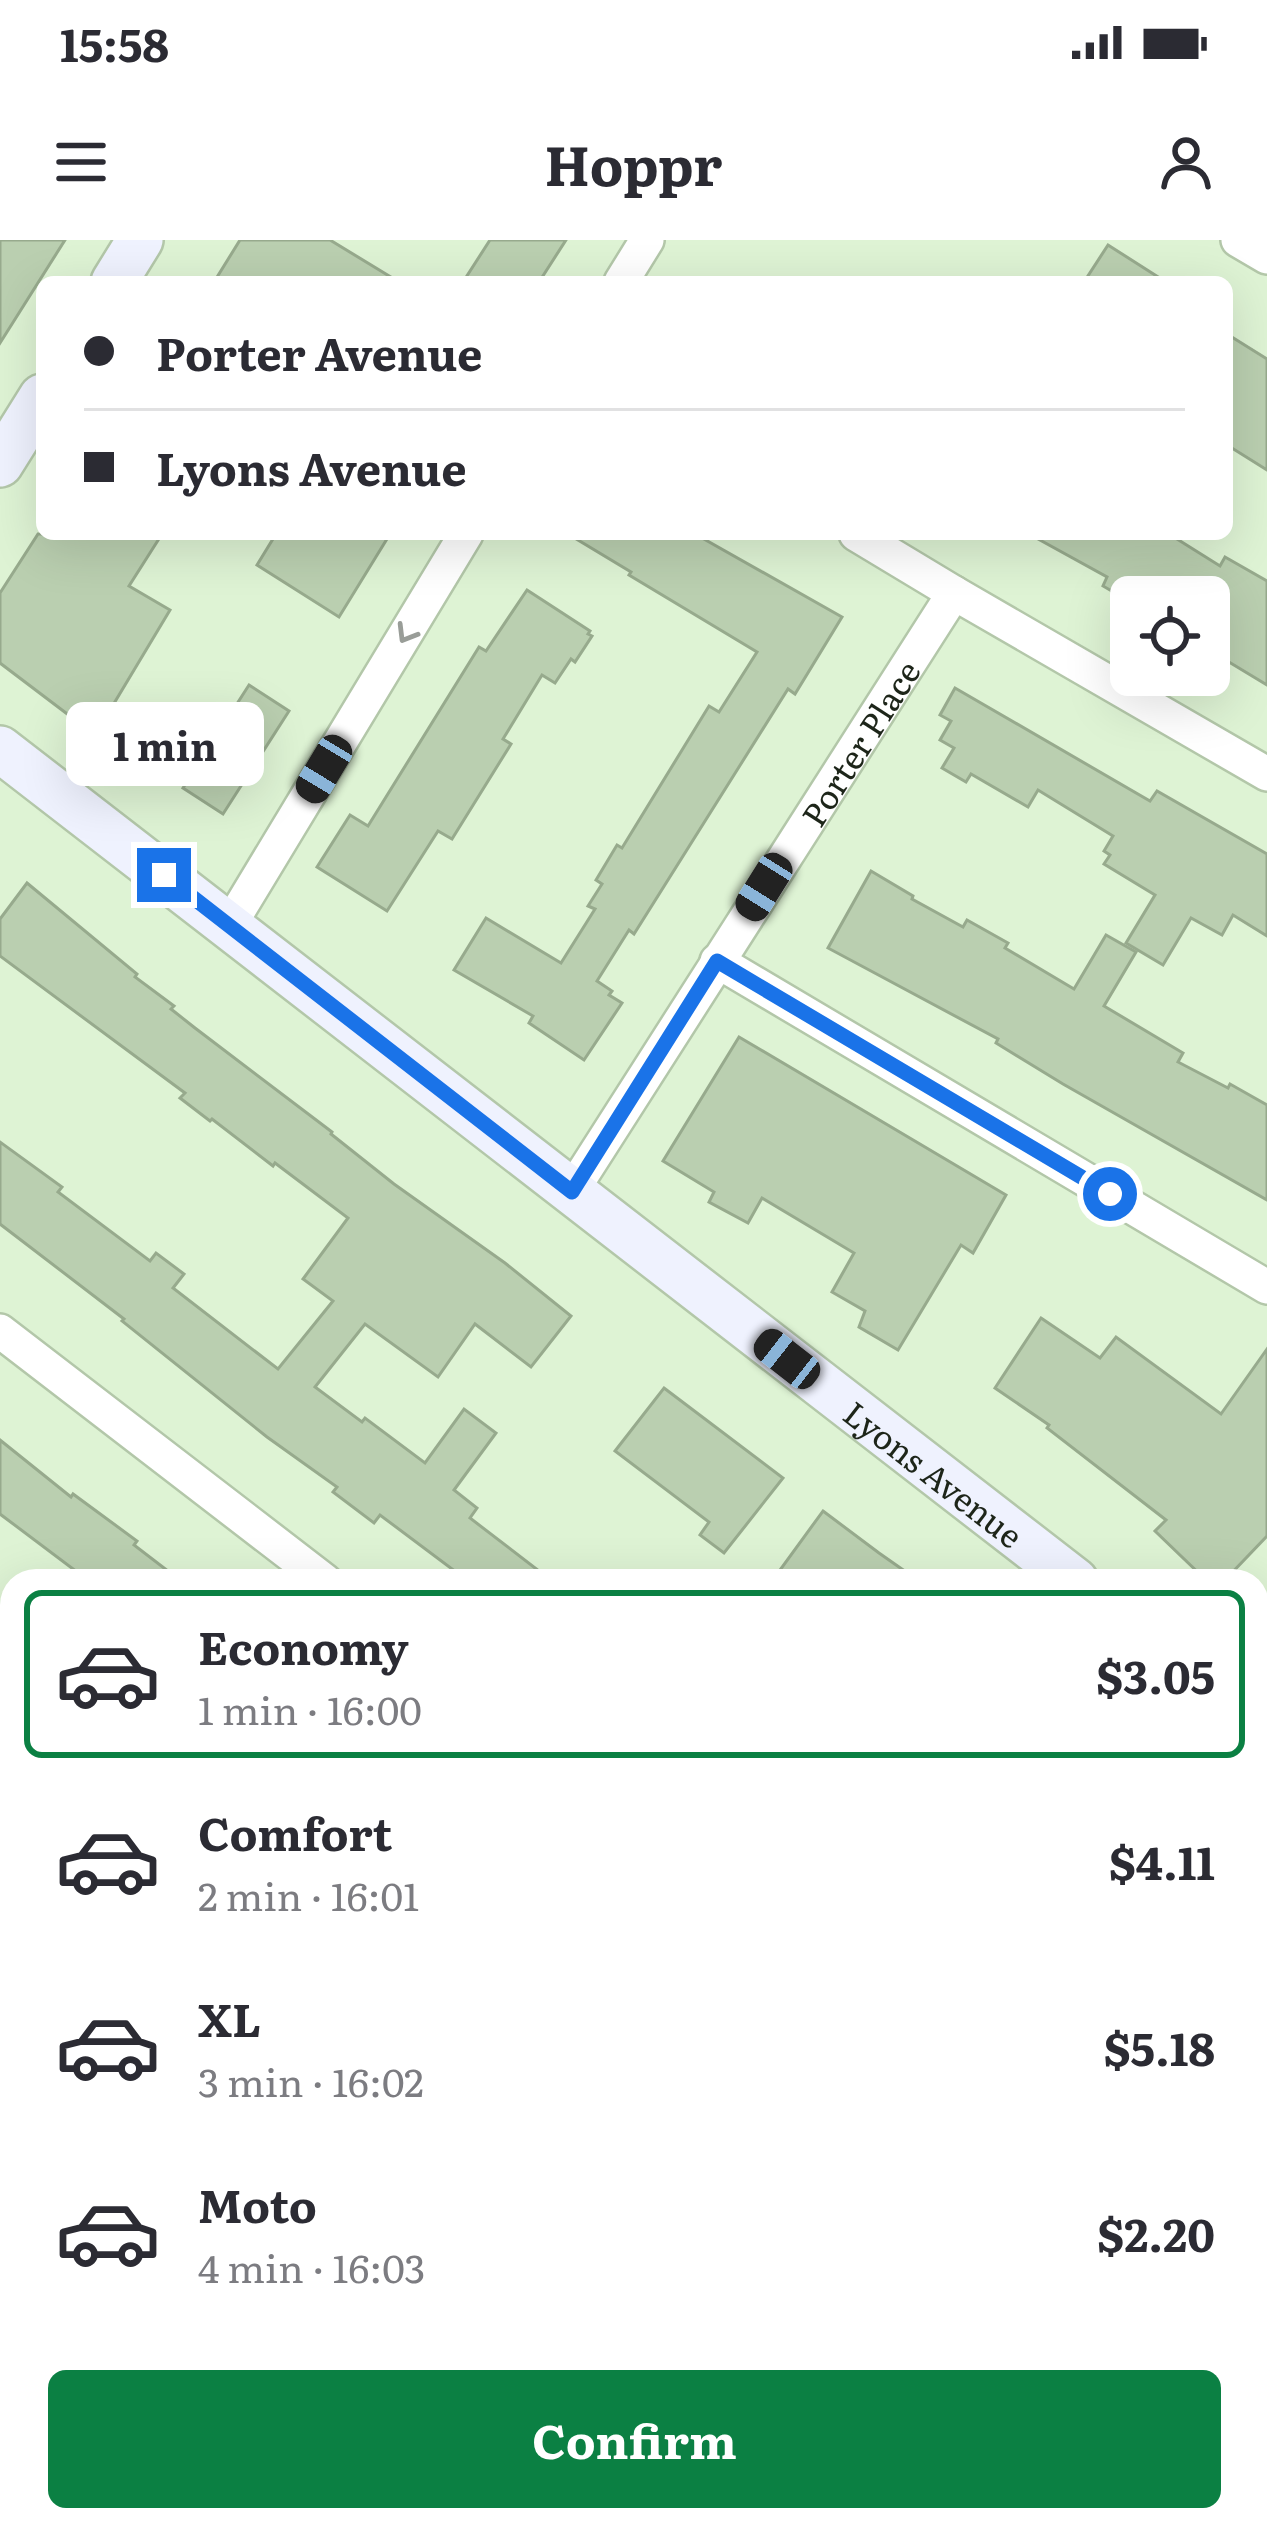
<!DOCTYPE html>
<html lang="en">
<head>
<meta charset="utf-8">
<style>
	:root { --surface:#fff; --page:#f2f2f3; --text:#2b2b33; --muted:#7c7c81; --line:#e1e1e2; --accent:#0b8043 }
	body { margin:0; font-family:Literata,serif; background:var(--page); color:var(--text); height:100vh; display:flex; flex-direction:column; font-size:45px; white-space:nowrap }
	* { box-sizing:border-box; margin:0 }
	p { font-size:39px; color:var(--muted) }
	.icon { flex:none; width:66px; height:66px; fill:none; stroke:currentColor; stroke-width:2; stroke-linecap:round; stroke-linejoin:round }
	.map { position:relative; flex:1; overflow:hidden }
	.side { position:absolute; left:0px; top:1329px; width:1269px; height:963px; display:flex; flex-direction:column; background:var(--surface); border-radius:36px 36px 0 0; box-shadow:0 12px 48px #0002 }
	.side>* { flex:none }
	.guide { position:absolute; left:36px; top:36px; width:1197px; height:264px; border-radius:18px; box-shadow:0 12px 48px #0002; display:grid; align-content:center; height:264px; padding:0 48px; background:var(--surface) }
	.controls { position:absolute; left:1110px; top:336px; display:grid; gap:24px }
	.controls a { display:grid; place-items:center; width:120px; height:120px; border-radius:18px; background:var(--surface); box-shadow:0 12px 48px #0002; font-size:60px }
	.end { position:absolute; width:54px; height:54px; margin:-27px; border:15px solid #1a73e8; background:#fff; box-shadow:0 0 0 6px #fff }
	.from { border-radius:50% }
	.bubble { position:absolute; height:84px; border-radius:18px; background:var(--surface); box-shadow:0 12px 48px #0002; font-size:39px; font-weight:700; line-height:84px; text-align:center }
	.car { position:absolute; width:36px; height:72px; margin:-36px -18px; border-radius:15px; box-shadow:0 0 9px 3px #0007; background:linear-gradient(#222 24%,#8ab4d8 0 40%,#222 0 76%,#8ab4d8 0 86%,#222 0) }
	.guide b { display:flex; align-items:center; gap:42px; height:114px; font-size:45px }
	.guide b+b { border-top:3px solid var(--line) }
	.guide i { width:30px; height:30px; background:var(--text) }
	ul { padding:21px 0 0; list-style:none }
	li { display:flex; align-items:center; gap:36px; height:168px; margin:0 24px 18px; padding:0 24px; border:6px solid transparent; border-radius:18px }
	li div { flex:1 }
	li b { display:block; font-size:45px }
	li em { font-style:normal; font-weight:700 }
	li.active { border-color:var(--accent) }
	li>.icon { width:108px; height:108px; stroke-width:1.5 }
	.action { display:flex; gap:24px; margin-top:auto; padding:24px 48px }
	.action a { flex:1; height:138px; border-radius:18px; background:var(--accent); color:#fff; font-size:48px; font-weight:700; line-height:138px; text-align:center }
	.status { display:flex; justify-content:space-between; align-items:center; height:84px; padding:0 60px; background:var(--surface); direction:ltr }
	.status svg { height:33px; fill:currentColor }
	header { display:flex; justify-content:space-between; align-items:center; height:156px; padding:0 48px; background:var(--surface); font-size:54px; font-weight:700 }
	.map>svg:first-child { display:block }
	.green { fill:#a7c896 }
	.building { fill:#bacfb0; stroke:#97aa8d; stroke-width:3 }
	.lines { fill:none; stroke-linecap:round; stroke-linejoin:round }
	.minor-casing { stroke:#b3c7a9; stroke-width:38 }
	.secondary-casing { stroke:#b3c7a9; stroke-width:50 }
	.minor { stroke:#fff; stroke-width:33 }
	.secondary { stroke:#eff2fe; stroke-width:45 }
	.oneway { stroke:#999d98 }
	.route { stroke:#1a73e8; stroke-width:15 }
	.labels { text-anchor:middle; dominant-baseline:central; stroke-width:9; stroke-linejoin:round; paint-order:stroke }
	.street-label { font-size:33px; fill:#1d2519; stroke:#fff }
</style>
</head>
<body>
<div class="status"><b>15:58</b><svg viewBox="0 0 49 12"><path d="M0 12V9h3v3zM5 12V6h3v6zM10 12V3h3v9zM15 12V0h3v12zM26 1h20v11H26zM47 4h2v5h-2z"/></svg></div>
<header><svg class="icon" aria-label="menu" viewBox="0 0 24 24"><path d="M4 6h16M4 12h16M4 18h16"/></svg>Hoppr<svg class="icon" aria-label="person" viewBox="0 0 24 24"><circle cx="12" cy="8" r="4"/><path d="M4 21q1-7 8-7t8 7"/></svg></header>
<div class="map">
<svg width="1267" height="2290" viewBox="0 0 1267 2290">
	<rect width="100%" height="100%" fill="#def3d4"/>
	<path class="green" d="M1267,1481V2290H554L562,2280H1257V1490Z"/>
	<g class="building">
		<path d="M0,0H65L0,103Z"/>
		<path d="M240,0H330L399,42H214Z"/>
		<path d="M490,0H566L539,42H463Z"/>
		<path d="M1108,5L1166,42H1084Z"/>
		<path d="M1227,94L1267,119V230L1227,205Z"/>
		<path d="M38,294H162L129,346L170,370L95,495L0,423V353Z"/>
		<path d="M276,294H390L339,377L257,325Z"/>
		<path d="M568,294H695L842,377L795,454L788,449L634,694L629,690L597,741L612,751L609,755L622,763L584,820L529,783L533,776L454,730L486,678L561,723L595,669L588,666L602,644L596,640L617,605L622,608L709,466L719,472L757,412L629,335L631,332Z"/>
		<path d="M1029,294H1169L1220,326L1225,317L1267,341V445L1209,410V357H1122L1103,346L1107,337Z"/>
		<path d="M527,350L590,391L588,394L592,396L575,422L571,419L555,443L542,435L503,499L511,504L452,599L438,591L387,671L317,627L350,575L368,586L479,407L486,411Z"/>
		<path d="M249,445L289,471L223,574L183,548Z"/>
		<path d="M955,448L1150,561L1157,551L1267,614V696L1233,675L1222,695L1191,678L1163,725L1126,703L1155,655L1104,624L1110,615L1104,611L1113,596L1038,550L1028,567L971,534L966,542L942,528L954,508L940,500L951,481L940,475Z"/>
		<path d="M871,631L913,656L912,659L963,687L967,680L1008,703L1005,708L1074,749L1106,695L1136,712L1104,766L1183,813L1178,822L1228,848L1230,844L1267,865V960L1063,844L996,803L998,799L828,708Z"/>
		<path d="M27,643L137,734L135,737L174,766L171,769L195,788L332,892L331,894L394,944L505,1023L571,1076L531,1127L475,1084L438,1137L365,1084L315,1147L362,1182L365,1178L425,1223L464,1169L496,1193L454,1250L477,1268L470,1278L552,1341H468L380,1275L374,1283L333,1252L337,1247L267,1197L122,1081L124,1079L0,984V902L62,947L58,952L150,1021L156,1013L184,1034L173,1048L278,1129L333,1061L303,1039L348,978L275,923L273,926L212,879L210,881L180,858L185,853L0,716V679Z"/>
		<path d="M739,797L1006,955L973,1013L961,1005L898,1110L859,1087L865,1071L832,1052L854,1013L762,958L748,983L709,962L714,952L663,921Z"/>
		<path d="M1041,1078L1100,1118L1116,1097L1221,1174L1267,1109V1296L1224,1341H1207L1155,1291L1166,1280L1047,1188L1049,1185L995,1148Z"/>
		<path d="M664,1148L783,1238L724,1313L700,1295L709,1282L615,1211Z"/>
		<path d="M0,1200L71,1257L73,1254L137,1301L134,1305L181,1341H89L0,1274Z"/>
		<path d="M823,1271L879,1313L919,1341H772Z"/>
	</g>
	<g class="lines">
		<g class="minor-casing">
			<g id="minor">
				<path d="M1238,0L1267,17"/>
				<path d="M621,42L647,0"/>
				<path d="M856,294L954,353L1267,534"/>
				<path d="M229,686L466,294"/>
				<path d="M717,721L1267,1047"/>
				<path id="s1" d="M571,952L954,353"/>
				<path d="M0,1091L325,1341"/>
				<path d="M0,1657L12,1666"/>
				<path d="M0,2206L12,2215"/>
				<path d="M0,2254L12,2263"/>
				<path d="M34,2280L47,2290"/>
				<path d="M97,2280L110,2290"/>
			</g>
		</g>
		<g class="secondary-casing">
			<g id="secondary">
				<path d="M114,42L140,0"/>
				<path d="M0,224L42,157"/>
				<path id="s2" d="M0,509L1075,1341"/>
				<path d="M1257,1398L1267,1389"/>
				<path d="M469,2290L478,2280"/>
			</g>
		</g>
		<use href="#minor" class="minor"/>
		<use href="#secondary" class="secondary"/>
	</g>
	<defs><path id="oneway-chevron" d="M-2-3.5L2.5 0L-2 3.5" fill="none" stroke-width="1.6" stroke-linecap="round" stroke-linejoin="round" transform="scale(3)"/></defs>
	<use class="oneway" href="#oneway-chevron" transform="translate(406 394) rotate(121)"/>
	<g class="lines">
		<path class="route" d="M164,635L572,952L717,721L1110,954"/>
	</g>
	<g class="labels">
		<g class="street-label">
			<text stroke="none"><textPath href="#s1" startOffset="534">Porter Place</textPath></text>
			<text stroke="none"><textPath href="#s2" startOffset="1182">Lyons Avenue</textPath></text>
		</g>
	</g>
</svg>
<div class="controls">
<a><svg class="icon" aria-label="locate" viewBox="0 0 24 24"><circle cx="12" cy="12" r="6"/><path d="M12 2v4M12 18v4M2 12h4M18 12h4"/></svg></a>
</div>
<i class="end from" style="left:1110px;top:954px"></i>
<i class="end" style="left:164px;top:635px"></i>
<div class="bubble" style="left:66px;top:462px;width:198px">1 min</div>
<i class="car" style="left:324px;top:529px;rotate:211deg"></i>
<i class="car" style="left:764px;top:647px;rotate:212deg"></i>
<i class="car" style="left:787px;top:1119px;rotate:308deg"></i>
<div class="guide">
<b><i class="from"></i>Porter Avenue</b>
<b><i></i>Lyons Avenue</b>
</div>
<section class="side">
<ul>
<li class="active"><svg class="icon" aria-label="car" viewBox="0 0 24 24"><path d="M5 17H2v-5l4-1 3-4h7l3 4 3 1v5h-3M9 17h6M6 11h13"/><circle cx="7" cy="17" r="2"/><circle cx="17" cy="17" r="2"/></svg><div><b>Economy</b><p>1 min · 16:00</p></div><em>$3.05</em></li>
<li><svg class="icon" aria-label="car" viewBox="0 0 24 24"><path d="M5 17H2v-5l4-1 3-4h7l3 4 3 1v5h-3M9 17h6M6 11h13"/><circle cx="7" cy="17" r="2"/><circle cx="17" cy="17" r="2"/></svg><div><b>Comfort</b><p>2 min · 16:01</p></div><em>$4.11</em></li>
<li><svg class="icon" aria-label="car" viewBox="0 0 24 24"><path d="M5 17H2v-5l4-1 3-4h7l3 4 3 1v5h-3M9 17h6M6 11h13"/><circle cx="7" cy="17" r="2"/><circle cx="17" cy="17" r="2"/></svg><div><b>XL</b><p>3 min · 16:02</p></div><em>$5.18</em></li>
<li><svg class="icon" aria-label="car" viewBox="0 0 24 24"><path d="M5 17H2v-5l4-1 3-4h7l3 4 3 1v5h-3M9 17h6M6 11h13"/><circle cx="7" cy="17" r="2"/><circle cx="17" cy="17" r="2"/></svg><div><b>Moto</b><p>4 min · 16:03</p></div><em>$2.20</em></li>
</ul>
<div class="action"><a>Confirm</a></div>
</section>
</div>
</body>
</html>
